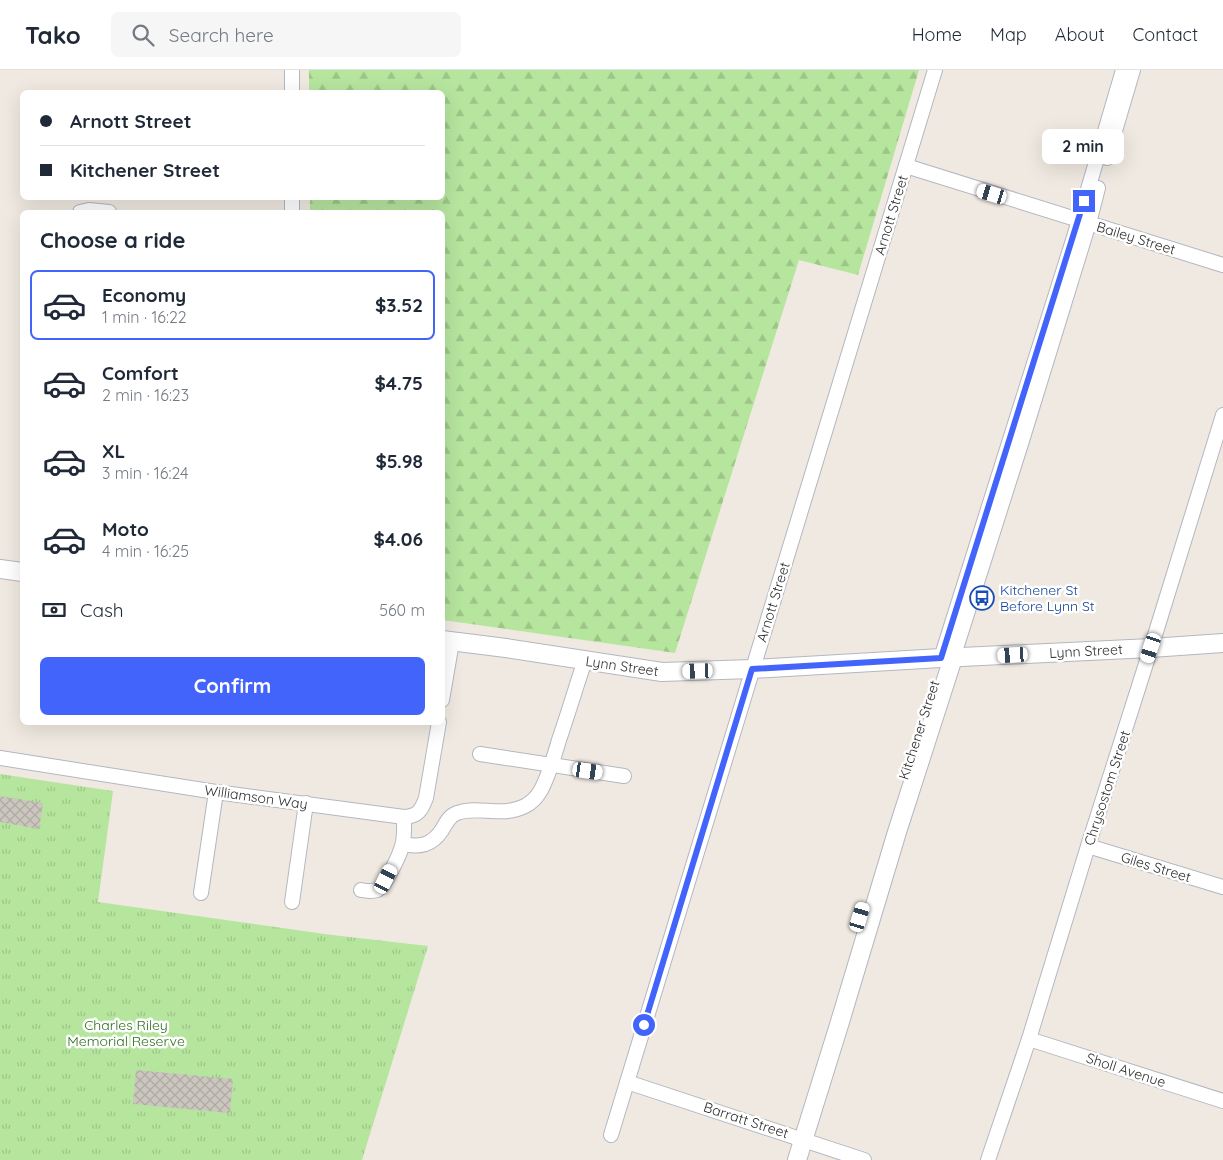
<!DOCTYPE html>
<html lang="en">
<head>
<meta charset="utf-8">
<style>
	:root { --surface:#fff; --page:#f6f6f7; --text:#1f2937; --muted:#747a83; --line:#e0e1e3; --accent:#4264fb }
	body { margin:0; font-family:Quicksand,sans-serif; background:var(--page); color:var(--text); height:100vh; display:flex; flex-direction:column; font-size:19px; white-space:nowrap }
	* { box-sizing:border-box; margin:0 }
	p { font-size:16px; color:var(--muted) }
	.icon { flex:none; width:28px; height:28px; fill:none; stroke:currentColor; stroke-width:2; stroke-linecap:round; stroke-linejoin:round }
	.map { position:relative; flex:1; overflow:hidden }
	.details { position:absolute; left:20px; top:140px; width:425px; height:515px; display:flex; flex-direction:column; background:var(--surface); border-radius:8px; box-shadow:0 5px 20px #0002 }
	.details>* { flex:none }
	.guide { position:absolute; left:20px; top:20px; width:425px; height:110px; border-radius:8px; box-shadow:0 5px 20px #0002; display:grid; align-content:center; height:110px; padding:0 20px; background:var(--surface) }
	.end { position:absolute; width:22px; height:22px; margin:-11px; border:6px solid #4264fb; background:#fff; box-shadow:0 0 0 2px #fff }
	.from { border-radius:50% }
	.bubble { position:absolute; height:35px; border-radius:8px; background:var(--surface); box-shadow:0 5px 20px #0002; font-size:16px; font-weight:700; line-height:35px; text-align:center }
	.car { position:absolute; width:15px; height:30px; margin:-15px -8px; border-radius:6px; box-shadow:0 0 4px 1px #0007; background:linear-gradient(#fff 24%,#345 0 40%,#fff 0 76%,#345 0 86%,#fff 0) }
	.guide b { display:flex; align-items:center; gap:18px; height:48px; font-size:19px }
	.guide b+b { border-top:1px solid var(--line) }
	.guide i { width:12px; height:12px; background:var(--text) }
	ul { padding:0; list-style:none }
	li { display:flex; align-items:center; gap:15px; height:70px; margin:0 10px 8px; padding:0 10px; border:2px solid transparent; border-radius:8px }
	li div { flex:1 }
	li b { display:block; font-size:19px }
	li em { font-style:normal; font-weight:700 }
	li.on { border-color:var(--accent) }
	li>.icon { width:45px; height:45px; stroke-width:1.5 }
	h2 { padding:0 20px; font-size:22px; line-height:60px }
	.pay { display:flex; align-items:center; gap:12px; height:55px; padding:0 20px; font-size:19px }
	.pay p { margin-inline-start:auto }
	.cta { display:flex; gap:10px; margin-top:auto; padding:10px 20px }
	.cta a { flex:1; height:58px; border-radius:8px; background:var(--accent); color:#fff; font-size:20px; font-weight:700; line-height:58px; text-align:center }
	header { display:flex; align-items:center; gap:30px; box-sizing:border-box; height:70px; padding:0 25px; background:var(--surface); border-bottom:1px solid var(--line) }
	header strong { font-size:24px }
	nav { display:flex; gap:28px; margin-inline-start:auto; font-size:18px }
	.search { width:350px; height:45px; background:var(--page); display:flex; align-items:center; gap:12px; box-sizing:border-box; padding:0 18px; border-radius:8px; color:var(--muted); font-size:19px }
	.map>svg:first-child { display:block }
	.grass { fill:url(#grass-tufts) }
	.forest { fill:url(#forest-firs) }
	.building { fill:url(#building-cross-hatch) }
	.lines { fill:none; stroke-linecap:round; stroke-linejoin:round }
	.minor-casing { stroke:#b4b7c1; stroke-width:16 }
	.tertiary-casing { stroke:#b4b7c1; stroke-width:20 }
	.minor { stroke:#fff; stroke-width:14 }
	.tertiary { stroke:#fff; stroke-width:18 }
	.route { stroke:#4264fb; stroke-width:6 }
	.labels { text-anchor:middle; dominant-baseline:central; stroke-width:5; stroke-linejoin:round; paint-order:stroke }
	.street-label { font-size:14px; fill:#2e2e2e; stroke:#fff }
	.transit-label { font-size:14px; fill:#164399; stroke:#fff; text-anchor:start }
	.park-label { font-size:14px; fill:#2c6e1b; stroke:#fff }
</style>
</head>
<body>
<header>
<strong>Tako</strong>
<div class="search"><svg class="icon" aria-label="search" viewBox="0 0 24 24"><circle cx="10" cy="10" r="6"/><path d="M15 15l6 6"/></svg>Search here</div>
<nav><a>Home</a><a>Map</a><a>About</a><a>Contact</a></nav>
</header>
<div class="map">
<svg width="1223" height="1090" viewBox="0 0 1223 1090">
	<defs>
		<pattern id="grass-tufts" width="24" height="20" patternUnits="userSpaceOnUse" patternTransform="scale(1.25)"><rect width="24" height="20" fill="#b6e59e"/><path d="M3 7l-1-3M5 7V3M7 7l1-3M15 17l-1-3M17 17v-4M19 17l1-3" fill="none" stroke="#9dc588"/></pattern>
		<pattern id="forest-firs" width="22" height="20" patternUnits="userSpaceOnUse" patternTransform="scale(1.25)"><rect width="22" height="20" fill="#b6e59e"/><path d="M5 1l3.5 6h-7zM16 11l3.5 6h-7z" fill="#9dc588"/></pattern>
		<pattern id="building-cross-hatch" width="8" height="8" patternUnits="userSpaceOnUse" patternTransform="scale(1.25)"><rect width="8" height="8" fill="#cbc7bf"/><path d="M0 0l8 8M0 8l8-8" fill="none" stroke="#afaba4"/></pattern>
	</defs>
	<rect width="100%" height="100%" fill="#efe9e1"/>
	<path class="grass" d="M0,704L113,721L98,832L332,865L428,876L362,1090H0Z"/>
	<path class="forest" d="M309,0H919L858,205L799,190L675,583L443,550L442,142H310V128H442V22H309Z"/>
	<g class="building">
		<path d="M0,726L43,733L39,759L0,752Z"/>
		<path d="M136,1000L233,1009L230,1043L133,1034Z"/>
	</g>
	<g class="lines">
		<g class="minor-casing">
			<g id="minor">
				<path d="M292,0V22"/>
				<path d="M1107,88L1133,0"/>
				<path d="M906,96L1223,195"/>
				<path d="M292,128V142"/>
				<path d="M80,142L89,140L109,142"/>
				<path d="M941,588L1074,167L1123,0"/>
				<path d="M953,588L1021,374L1089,153L1098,118"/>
				<path d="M442,630L452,572"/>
				<path d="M480,684L624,706"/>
				<path d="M0,688L216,722L404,747C418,746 421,741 426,728L439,652"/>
				<path d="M403,774C420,778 432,775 442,760C446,753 449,746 457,743C479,735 501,748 525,736C531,733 537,727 541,720C549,705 554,687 559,670C568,644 576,617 585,590"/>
				<path d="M1088,776L1223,817"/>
				<path d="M361,820C366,821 371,822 377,820C385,817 400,784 402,776C405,767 404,756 404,747"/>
				<path d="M201,823L216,722"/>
				<path d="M292,832L306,733"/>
				<path d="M1029,969L1223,1031"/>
				<path d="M627,1012L864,1090"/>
				<path d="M611,1065L935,0"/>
				<path d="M988,1090L1029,969L1088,776L1151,578L1223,345"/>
			</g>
		</g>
		<g class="tertiary-casing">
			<g id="tertiary">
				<path d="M0,499L22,502"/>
				<path d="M442,570L506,578L662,602L752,599L941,588L1151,578L1223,573"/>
				<path d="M797,1090L839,955L897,762L953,588"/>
			</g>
		</g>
		<use href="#minor" class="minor"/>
		<use href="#tertiary" class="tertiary"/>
	</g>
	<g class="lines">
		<path class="route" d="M644,955L752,599L941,588L1084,131"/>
	</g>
	<defs>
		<g id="bus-ring" transform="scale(1.25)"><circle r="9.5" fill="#fff" stroke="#1a4fb4" stroke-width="1.5"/><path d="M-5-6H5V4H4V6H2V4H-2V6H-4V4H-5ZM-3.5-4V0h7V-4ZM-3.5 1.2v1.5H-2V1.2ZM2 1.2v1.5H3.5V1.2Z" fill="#1a4fb4"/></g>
	</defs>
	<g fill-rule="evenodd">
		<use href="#bus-ring" x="982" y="528"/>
	</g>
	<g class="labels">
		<g class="street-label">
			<text transform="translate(891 145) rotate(-73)">Arnott Street</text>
			<text transform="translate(1136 168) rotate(17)">Bailey Street</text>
			<text transform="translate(773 532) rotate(-73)">Arnott Street</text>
			<text transform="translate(1086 581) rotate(-3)">Lynn Street</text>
			<text transform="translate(622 596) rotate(8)">Lynn Street</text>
			<text transform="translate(919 660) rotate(-72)">Kitchener Street</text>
			<text transform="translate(1107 718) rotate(-72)">Chrysostom Street</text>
			<text transform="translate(256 727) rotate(8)">Williamson Way</text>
			<text transform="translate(1156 797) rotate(17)">Giles Street</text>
			<text transform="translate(1126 1000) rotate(18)">Sholl Avenue</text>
			<text transform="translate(746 1050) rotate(18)">Barratt Street</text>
		</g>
		<g class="transit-label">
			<text x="1000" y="520">Kitchener St<tspan x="1000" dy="16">Before Lynn St</tspan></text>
		</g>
		<g class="park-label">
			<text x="126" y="955">Charles Riley<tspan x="126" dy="16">Memorial Reserve</tspan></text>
		</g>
	</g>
</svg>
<i class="end from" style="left:644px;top:955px"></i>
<i class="end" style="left:1084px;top:131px"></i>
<div class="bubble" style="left:1042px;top:59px;width:82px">2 min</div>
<i class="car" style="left:992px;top:124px;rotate:287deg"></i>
<i class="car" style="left:1151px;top:578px;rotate:198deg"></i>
<i class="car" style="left:1013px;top:585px;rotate:267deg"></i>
<i class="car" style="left:698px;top:601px;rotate:268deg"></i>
<i class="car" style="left:588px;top:701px;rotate:98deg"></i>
<i class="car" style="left:386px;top:809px;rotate:27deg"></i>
<i class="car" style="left:860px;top:847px;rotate:17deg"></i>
<div class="guide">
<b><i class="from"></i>Arnott Street</b>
<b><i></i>Kitchener Street</b>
</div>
<section class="details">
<h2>Choose a ride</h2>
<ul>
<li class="on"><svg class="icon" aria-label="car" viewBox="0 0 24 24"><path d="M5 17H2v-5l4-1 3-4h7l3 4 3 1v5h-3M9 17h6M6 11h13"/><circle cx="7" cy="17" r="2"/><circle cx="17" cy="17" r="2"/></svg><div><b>Economy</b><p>1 min · 16:22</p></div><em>$3.52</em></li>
<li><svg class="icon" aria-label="car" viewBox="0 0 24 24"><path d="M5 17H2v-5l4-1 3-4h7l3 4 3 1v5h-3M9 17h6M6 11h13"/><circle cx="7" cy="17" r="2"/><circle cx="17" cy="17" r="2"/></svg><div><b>Comfort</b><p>2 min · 16:23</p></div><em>$4.75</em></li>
<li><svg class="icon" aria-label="car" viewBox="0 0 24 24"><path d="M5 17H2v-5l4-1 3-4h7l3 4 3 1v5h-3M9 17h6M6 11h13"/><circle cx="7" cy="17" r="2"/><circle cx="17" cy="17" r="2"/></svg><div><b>XL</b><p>3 min · 16:24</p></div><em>$5.98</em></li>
<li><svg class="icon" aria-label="car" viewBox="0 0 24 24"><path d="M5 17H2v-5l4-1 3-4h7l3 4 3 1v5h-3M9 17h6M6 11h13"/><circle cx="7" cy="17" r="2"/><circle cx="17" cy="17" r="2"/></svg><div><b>Moto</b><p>4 min · 16:25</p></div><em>$4.06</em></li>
</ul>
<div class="pay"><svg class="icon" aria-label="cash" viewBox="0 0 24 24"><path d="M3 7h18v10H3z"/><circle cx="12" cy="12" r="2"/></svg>Cash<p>560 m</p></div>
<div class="cta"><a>Confirm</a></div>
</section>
</div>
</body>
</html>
